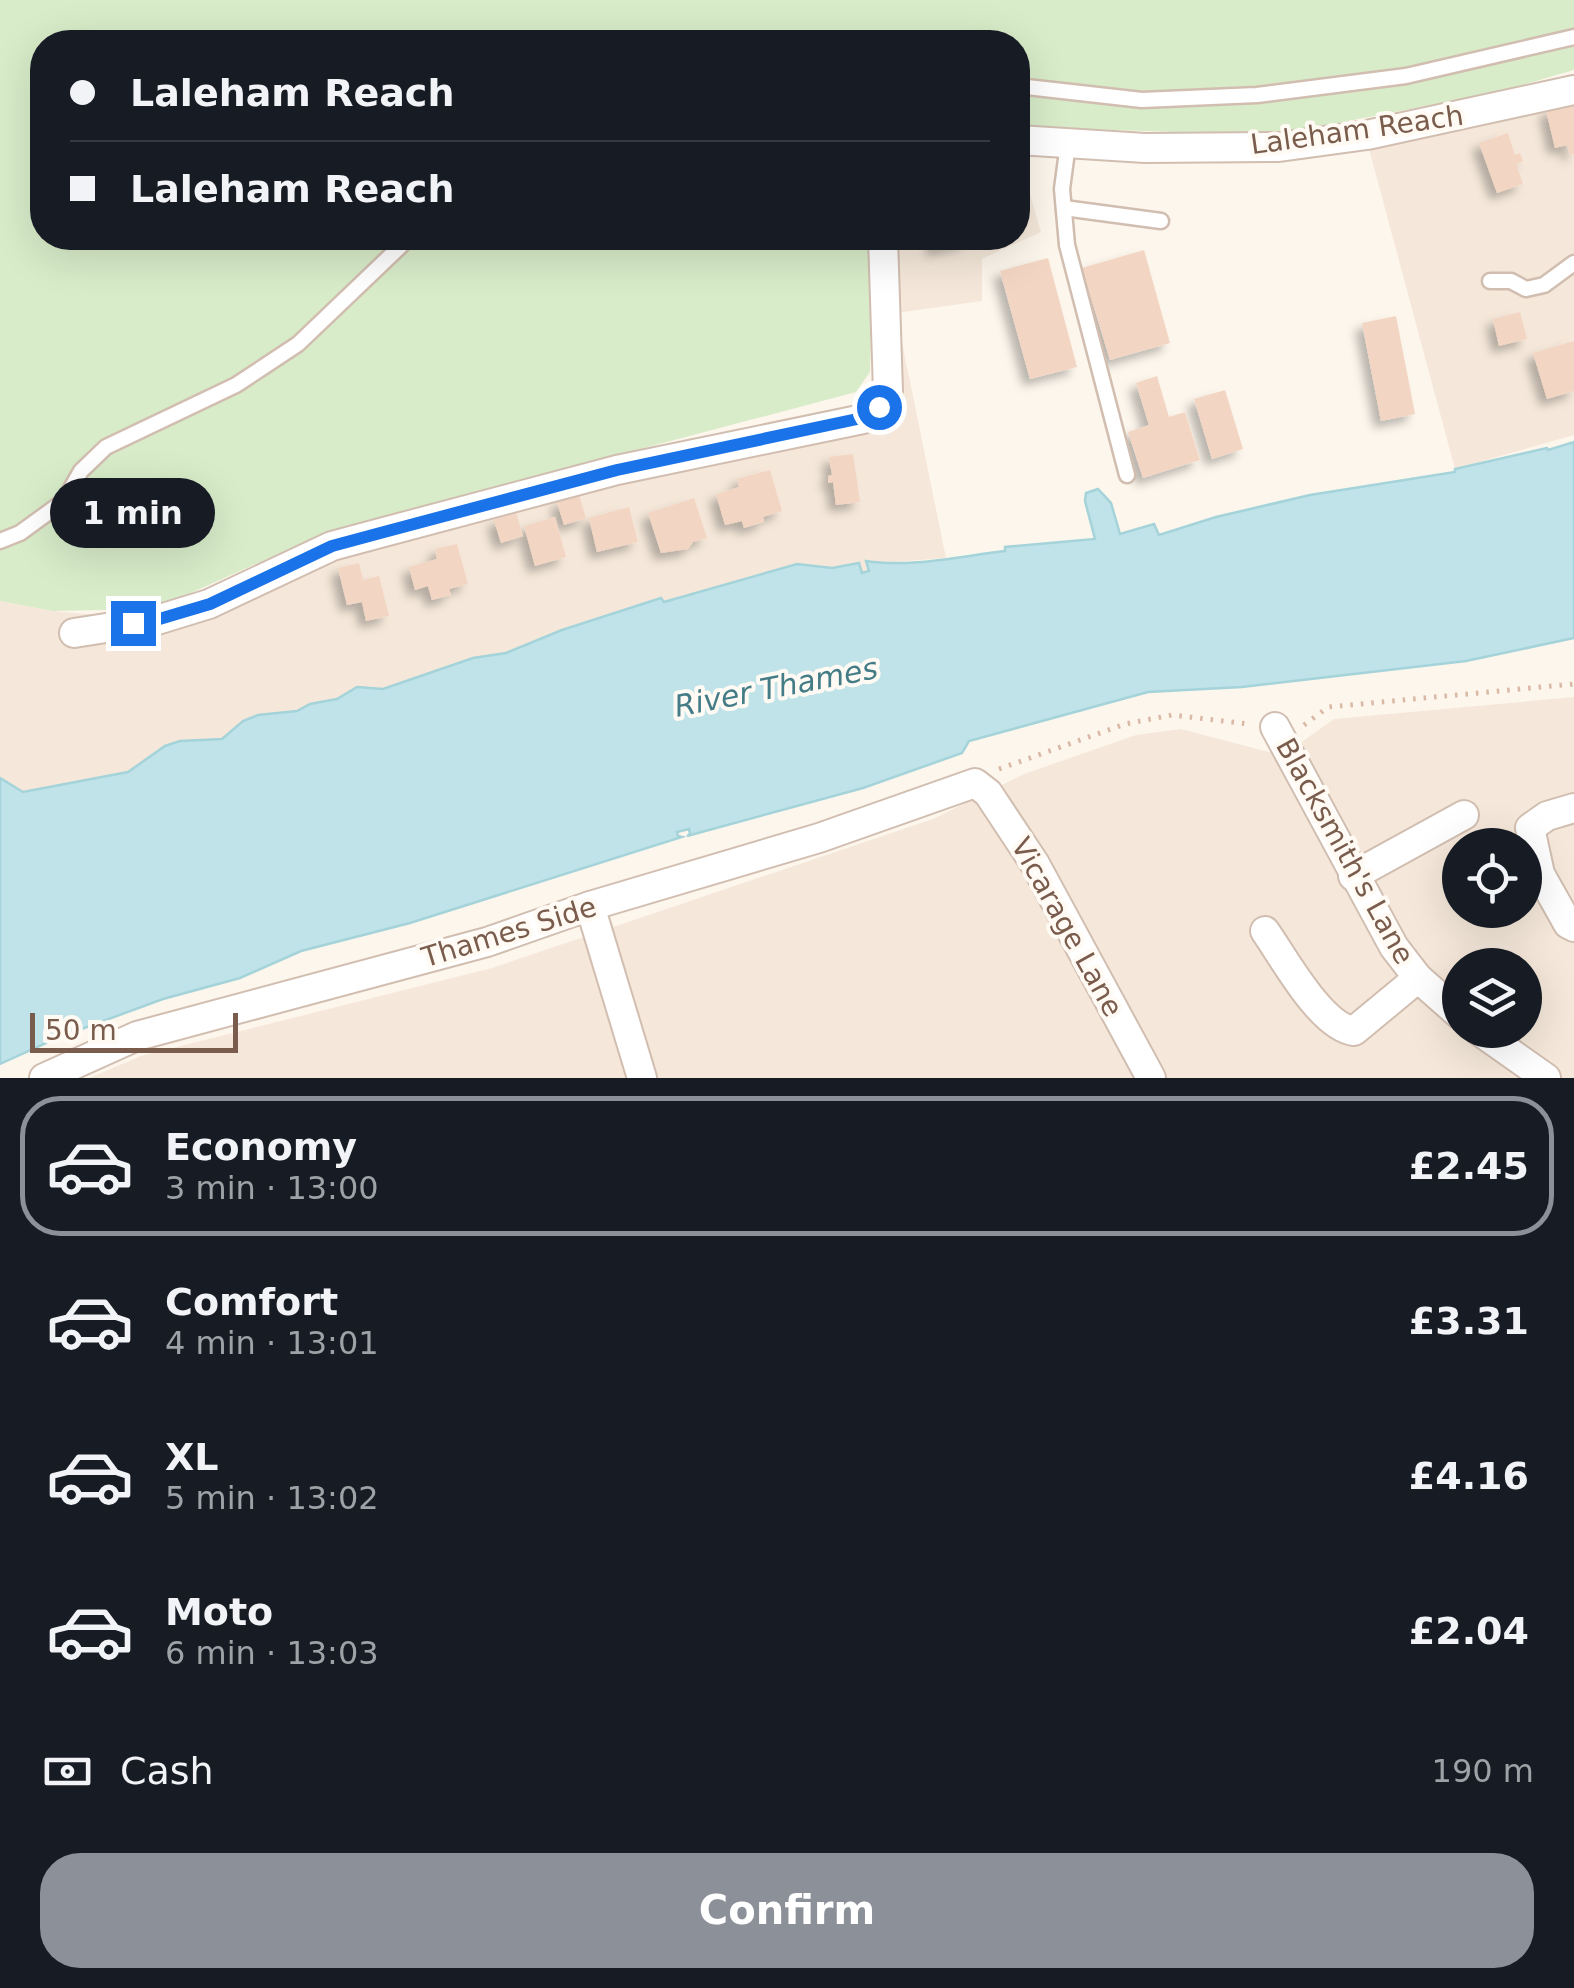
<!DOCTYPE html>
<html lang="en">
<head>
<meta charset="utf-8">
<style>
	:root { --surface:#171b24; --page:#20242c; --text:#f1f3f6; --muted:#9ea1a6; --line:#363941; --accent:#8c9099 }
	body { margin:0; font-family:"DejaVu Sans",sans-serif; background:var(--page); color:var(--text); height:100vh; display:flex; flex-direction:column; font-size:38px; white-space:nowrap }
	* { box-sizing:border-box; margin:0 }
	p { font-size:32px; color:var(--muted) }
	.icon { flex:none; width:55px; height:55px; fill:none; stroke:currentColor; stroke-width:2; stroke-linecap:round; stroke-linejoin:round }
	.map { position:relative; height:1078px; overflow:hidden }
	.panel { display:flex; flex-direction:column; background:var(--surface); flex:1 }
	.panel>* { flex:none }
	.hud { position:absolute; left:30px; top:30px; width:1000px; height:220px; border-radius:40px; box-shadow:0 10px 40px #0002; display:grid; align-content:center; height:220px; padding:0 40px; background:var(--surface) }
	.tools { position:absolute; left:1442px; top:828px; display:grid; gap:20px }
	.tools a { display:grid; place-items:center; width:100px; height:100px; border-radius:50%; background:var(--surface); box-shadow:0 10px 40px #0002; font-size:50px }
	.scale { position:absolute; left:30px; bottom:25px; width:208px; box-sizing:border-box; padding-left:10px; border:5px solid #7a5c4d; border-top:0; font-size:28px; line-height:35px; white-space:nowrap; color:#7a5c4d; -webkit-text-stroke:8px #fffaf3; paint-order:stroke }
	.end { position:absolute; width:45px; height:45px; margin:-22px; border:12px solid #1a73e8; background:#fff; box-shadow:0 0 0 5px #fff }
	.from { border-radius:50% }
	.bubble { position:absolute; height:70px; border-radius:35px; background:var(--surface); box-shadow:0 10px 40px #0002; font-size:32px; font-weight:700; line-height:70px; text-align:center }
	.hud b { display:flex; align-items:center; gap:35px; height:95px; font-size:38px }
	.hud b+b { border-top:2px solid var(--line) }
	.hud i { width:25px; height:25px; background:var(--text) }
	ul { padding:18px 0 0; list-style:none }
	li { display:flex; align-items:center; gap:30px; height:140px; margin:0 20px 15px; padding:0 20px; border:5px solid transparent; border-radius:40px }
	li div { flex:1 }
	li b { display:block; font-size:38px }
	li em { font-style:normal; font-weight:700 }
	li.current { border-color:var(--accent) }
	li>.icon { width:90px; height:90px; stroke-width:1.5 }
	.pay { display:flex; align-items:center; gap:25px; height:110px; padding:0 40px; font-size:38px }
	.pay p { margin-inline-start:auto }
	.button { display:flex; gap:20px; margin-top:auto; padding:20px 40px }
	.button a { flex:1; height:115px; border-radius:40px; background:var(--accent); color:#fff; font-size:40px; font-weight:700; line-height:115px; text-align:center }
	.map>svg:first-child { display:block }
	.residential { fill:#f5e8da; fill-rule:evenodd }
	.green { fill:#d8ecc9 }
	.water { fill:#bfe3e8; stroke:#a5d3da; stroke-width:2.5 }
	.building { fill:#f3d5c3; filter:url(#shadow) }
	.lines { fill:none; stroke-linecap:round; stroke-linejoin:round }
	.service-casing { stroke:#d1beb0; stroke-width:19 }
	.minor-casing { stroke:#d1beb0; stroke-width:32 }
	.path { stroke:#d9b8a5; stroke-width:5; stroke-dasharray:2.5 8; stroke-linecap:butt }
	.service { stroke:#fff; stroke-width:14 }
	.minor { stroke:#fff; stroke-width:28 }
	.route { stroke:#1a73e8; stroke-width:12 }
	.labels { text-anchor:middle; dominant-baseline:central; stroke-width:8; stroke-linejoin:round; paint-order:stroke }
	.street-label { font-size:28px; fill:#7a5c4d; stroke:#fffaf3 }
	.water-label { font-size:30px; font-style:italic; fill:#437c86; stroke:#fffaf3 }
</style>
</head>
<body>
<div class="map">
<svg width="1574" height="1078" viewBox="0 0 1574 1078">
	<defs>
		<filter id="shadow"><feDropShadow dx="-7" dy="7" stdDeviation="5" flood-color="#0004"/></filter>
	</defs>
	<rect width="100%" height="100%" fill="#fdf6ec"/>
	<g class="residential">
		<path d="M1574,105V435L1455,469L1369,149Z"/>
		<path d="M1018,153L1041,232L982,259V301L896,313L946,558L881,563L867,561L869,572L861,573L858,563L832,568L797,564L562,630L506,653L473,658L383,689L357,687L337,699L310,704L297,711L258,715L243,721L222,739L180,741L166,746L128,772L23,792L0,778V601L53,611L157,620L332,546L879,407L883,238H1018Z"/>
		<path d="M1574,697V1078H89L141,1056L492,968L933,819L1024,774L1136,735L1181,729L1269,752L1296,746L1334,719ZM1460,845H1525V910H1460ZM1460,965H1525V1030H1460Z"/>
	</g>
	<path class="green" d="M0,0H1574V70L1498,92L1276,135L1018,127V42H42V238H873L870,372L856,392L327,532L155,609L53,611L0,601Z"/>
	<path class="water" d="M1574,442V638L1466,661L1242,687L1148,692L969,741L962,753L863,788L687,836L690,834L689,829L677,832L678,836L682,837L410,923L301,951L240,978L163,999L57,1038L0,1064V778L23,792L128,772L165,746L180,741L222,739L243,721L258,715L297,711L310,704L337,699L357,687L383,689L473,658L506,653L562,630L661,598L664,602L797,564L832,568L859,563L862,573L869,571L866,561C910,568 961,556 1005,551V547L1095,539L1085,501L1086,493L1098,489L1111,503L1120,534L1154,524L1159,535L1216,517L1310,495L1455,472V469L1547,448L1548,450Z"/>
	<g class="building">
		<path d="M1574,103V154L1570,155L1567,145L1555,148L1546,110Z"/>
		<path d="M1508,133L1515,155L1520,153L1523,161L1516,164L1523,184L1497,193L1479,143Z"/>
		<path d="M932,238H967L968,242L934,249Z"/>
		<path d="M1144,250L1170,343L1110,360L1082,268Z"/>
		<path d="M1048,258L1077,367L1030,379L1000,271Z"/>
		<path d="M1520,312L1527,339L1499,346L1493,319Z"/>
		<path d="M1396,316L1415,414L1381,421L1362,323Z"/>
		<path d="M1574,341V391L1547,399L1533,353Z"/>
		<path d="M1157,376L1169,417L1185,412L1200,460L1143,478L1128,432L1149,425L1136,383Z"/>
		<path d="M1225,390L1243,449L1212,459L1194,399Z"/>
		<path d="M853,454L860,502L836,505L833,482L828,483V476L832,475L829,457Z"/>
		<path d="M770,470L782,511L763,517L764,522L744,528L742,521L725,525L716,494L739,487L737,479Z"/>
		<path d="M579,495L586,518L564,525L557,502Z"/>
		<path d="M694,498L707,538L693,542L688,549L661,553L648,513Z"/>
		<path d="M629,507L638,542L597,552L589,518Z"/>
		<path d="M516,513L523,536L501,543L494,520Z"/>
		<path d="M555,517L566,557L535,566L524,526Z"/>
		<path d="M457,544L468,584L449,589L451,595L432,600L428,586L415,590L409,567L437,559L435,549Z"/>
		<path d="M359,563L363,580L379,576L389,616L366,621L362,602L347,605L338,568Z"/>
	</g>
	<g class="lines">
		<g class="service-casing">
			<g id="service">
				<path d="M1018,86L1142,100L1257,95L1406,76L1574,37"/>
				<path d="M1068,144L1062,189L1067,245L1127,475"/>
				<path d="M1064,208L1161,221"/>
				<path d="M1490,281H1511L1526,289L1544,285L1574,263"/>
				<path d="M0,541L20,533L64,501L81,471L106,447L236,385L298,344L409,238"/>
			</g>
		</g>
		<g class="minor-casing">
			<g id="minor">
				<path d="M1018,140L1145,148L1279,147L1367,135L1574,90"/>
				<path d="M74,633L157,620L209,604L332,546L384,532L617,470L863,419L879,407L888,391L883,238"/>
				<path d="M1275,727L1394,947L1418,978L1460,1015"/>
				<path d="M1574,808L1547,816L1530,828L1540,874L1568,924L1574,927"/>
				<path d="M1353,876L1464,815"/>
				<path d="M590,906L642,1078"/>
				<path d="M1265,931C1284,958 1321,1027 1354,1031L1418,978"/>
				<path d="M1478,1030L1546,1078"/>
				<path d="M44,1078L137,1036L487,942L590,906L819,838L975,783L988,793L1035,864L1151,1078"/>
			</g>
		</g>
		<g class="path">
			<path d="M1304,725L1328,707L1574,684"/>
			<path d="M999,769L1125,724L1172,715L1249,724"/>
		</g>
		<use href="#service" class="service"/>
		<use href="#minor" class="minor"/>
	</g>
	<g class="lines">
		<path class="route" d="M133,623L156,620L210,604L332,546L384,532L617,470L862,418L879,407"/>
	</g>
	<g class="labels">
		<g class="street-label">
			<text transform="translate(1357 130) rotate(-8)">Laleham Reach</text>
			<text transform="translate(1345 851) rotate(61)">Blacksmith's Lane</text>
			<text transform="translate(1067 927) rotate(61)">Vicarage Lane</text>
			<text transform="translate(509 932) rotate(-17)">Thames Side</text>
		</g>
		<g class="water-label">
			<text transform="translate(776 687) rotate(-11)">River Thames</text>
		</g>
	</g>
</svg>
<div class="tools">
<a><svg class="icon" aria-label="locate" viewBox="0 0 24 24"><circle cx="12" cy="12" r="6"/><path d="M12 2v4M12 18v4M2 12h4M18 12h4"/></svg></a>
<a><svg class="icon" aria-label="layers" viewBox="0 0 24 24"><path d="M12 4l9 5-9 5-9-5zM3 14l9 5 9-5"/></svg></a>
</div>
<div class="scale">50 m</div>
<i class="end from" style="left:879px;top:407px"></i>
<i class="end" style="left:133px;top:623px"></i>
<div class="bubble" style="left:50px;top:478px;width:165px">1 min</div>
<div class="hud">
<b><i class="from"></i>Laleham Reach</b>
<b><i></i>Laleham Reach</b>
</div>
</div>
<section class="panel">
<ul>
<li class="current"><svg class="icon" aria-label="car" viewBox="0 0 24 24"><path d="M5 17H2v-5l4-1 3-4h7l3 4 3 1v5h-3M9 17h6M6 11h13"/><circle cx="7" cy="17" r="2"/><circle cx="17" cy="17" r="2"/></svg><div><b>Economy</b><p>3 min · 13:00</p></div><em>£2.45</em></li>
<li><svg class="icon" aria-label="car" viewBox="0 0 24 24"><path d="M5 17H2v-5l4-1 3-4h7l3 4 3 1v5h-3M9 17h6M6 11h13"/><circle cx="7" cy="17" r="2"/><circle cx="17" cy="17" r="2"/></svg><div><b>Comfort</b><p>4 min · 13:01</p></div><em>£3.31</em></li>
<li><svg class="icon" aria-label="car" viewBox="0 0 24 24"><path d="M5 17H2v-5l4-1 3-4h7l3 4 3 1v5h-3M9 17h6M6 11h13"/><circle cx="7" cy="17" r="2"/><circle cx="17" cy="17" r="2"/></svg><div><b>XL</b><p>5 min · 13:02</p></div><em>£4.16</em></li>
<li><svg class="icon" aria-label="car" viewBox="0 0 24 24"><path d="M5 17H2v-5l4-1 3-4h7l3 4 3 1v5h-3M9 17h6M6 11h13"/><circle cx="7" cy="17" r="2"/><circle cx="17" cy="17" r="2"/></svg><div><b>Moto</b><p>6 min · 13:03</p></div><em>£2.04</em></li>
</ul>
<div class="pay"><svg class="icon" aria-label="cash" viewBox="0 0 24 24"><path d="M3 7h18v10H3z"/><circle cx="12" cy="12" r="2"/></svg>Cash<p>190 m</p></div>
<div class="button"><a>Confirm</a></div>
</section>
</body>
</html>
